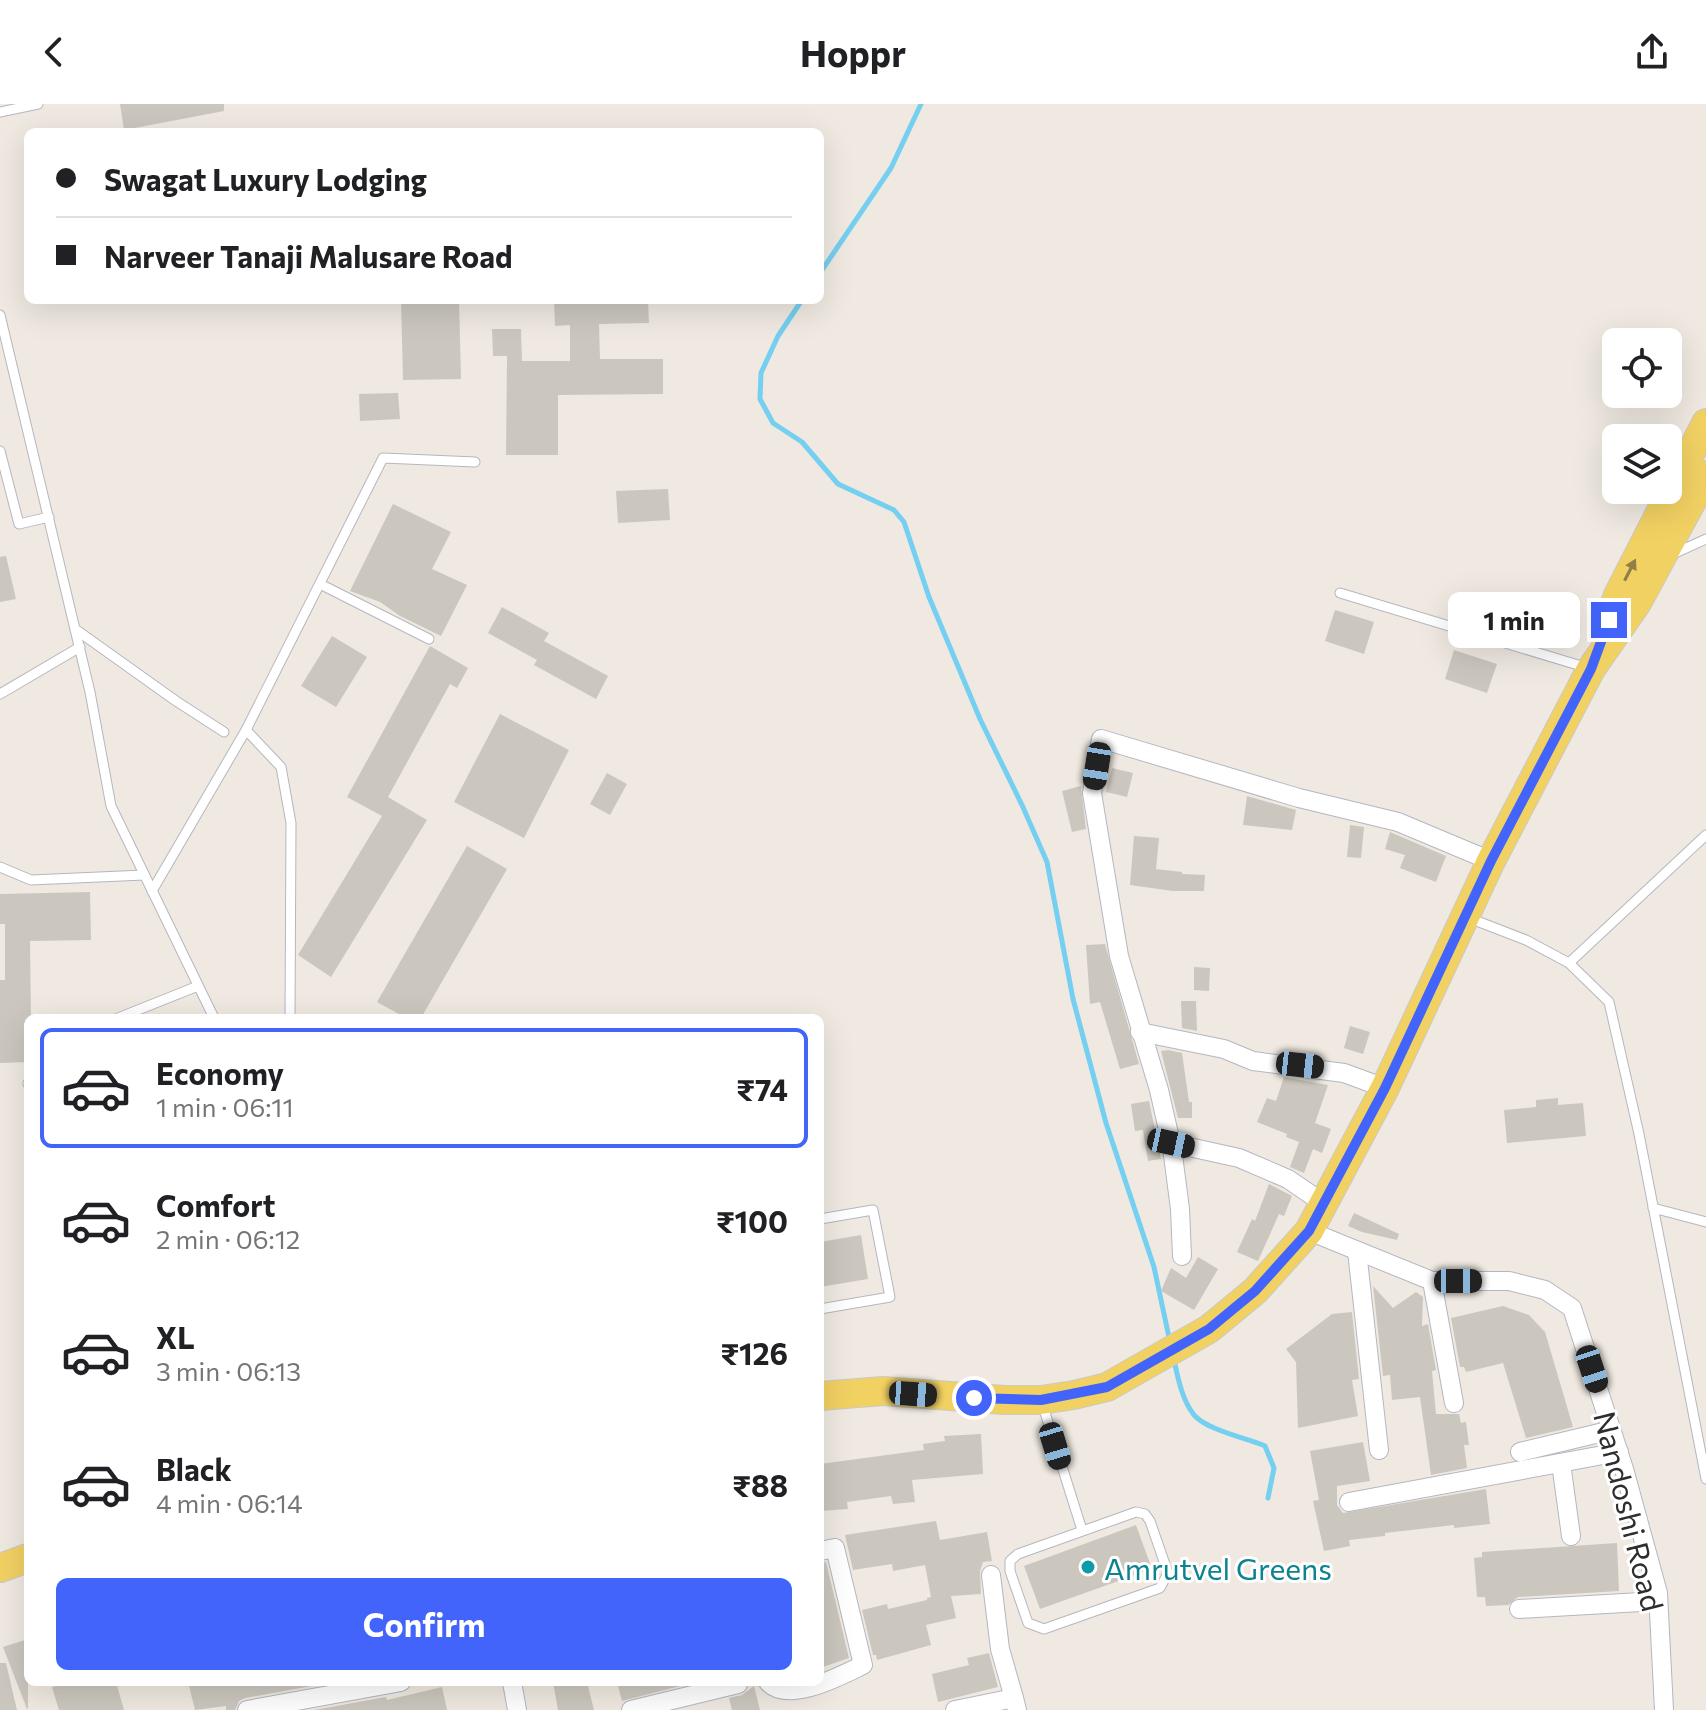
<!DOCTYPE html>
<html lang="en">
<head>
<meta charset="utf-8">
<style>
	:root { --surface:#fff; --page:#f6f6f6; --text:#202124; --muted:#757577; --line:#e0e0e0; --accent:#4264fb }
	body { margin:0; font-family:Commissioner,sans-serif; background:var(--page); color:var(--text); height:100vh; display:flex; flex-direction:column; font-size:30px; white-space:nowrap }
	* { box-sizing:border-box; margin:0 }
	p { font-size:26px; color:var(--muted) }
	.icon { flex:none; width:44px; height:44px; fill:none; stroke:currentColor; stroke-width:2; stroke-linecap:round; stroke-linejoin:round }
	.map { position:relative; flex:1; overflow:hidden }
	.sheet { position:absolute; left:24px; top:910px; width:800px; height:672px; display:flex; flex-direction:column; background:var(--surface); border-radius:12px; box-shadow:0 8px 32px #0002 }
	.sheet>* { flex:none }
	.hud { position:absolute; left:24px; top:24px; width:800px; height:176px; border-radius:12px; box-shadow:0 8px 32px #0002; display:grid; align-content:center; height:176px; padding:0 32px; background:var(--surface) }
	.tools { position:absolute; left:1602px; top:224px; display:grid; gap:16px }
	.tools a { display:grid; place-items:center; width:80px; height:80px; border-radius:12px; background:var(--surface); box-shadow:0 8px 32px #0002; font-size:40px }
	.end { position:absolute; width:36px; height:36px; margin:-18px; border:10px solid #4264fb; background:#fff; box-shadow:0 0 0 4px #fff }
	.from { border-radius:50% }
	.bubble { position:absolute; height:56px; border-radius:12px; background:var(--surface); box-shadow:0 8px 32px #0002; font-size:26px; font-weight:700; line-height:56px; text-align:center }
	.car { position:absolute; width:24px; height:48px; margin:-24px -12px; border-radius:10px; box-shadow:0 0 6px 2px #0007; background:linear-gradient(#222 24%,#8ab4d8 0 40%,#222 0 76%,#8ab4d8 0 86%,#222 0) }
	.hud b { display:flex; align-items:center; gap:28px; height:76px; font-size:30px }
	.hud b+b { border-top:2px solid var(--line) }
	.hud i { width:20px; height:20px; background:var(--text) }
	ul { padding:14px 0 0; list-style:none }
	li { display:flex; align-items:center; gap:24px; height:120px; margin:0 16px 12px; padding:0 16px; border:4px solid transparent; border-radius:12px }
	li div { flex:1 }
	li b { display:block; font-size:30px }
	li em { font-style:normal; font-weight:700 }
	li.current { border-color:var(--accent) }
	li>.icon { width:72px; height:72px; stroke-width:1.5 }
	.button { display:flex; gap:16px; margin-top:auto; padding:16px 32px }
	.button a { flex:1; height:92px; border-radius:12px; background:var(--accent); color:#fff; font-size:32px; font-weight:700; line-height:92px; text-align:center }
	header { display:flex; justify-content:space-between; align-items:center; height:104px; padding:0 32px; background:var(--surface); font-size:36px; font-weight:700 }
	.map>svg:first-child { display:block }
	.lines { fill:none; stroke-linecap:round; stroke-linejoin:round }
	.stream { stroke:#75cff0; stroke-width:5 }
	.building { fill:#cbc7bf }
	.lane-casing { stroke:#b4b7c1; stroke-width:11 }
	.street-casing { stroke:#b4b7c1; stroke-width:20 }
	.primary-casing { stroke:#c9c9c9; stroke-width:30 }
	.lane { stroke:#fff; stroke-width:9 }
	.street { stroke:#fff; stroke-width:18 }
	.primary { stroke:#f2d163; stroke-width:28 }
	.oneway { fill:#908048 }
	.route { stroke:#4264fb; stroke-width:10 }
	.culture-dot { fill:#0f9aa8; stroke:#fff; stroke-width:3 }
	.labels { text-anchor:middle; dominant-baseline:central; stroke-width:6; stroke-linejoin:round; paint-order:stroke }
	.street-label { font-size:30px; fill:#2e2e2e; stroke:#fff }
	.culture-label { font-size:30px; fill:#0d838f; stroke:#fff; text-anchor:start }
</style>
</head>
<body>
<header><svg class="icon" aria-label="back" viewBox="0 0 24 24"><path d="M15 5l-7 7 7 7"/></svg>Hoppr<svg class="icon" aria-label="share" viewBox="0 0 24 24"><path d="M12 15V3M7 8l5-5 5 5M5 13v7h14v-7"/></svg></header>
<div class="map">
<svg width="1706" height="1606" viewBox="0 0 1706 1606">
	<rect width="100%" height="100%" fill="#efe9e1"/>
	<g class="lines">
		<g class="stream">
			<path d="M820,169L891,64L921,0"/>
			<path d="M802,196L778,232L761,269L760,295L773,319L802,338L838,380L894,406L904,418L929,493L980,615L1022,701L1047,758L1073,895L1106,1019L1154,1163L1170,1238"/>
			<path d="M1174,1256C1178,1274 1182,1296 1194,1311C1207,1326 1246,1334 1265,1342L1274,1364L1268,1394"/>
		</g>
	</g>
	<g class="building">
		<path d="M120,0H224V7L124,26Z"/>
		<path d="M401,196H459L461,275L403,276Z"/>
		<path d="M554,196H648L649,219L599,220L600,255H663V290L558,291V351H506L507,252H493L492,225H521L522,257H570V221L555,222Z"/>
		<path d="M398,289L400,315L360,317L359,290Z"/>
		<path d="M668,385L670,416L618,419L616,387Z"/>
		<path d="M393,400L451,428L432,465L467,481L441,532L400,512L380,498L350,487Z"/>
		<path d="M6,452L16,495L0,498V453Z"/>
		<path d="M502,503L549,529L544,537L608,572L596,595L534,561L537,556L488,529Z"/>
		<path d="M1335,506L1374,518L1364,550L1325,537Z"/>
		<path d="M332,532L367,553L336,603L301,582Z"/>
		<path d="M430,542L468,564L457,584L450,580L388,693L427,716L331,873L298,851L382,712L347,693Z"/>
		<path d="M1454,546L1497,560L1487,589L1445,575Z"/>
		<path d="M500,610L569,646L524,734L454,698Z"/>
		<path d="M1112,664L1133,669L1127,693L1106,688Z"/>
		<path d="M607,669L627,680L610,711L590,700Z"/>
		<path d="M1081,682L1086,725L1072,728L1062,687Z"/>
		<path d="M1247,692L1296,706L1292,726L1243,721Z"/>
		<path d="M1350,721L1364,723L1361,754L1347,753Z"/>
		<path d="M1390,728L1446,752L1436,778L1400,764L1405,751L1385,745Z"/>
		<path d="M1134,732L1159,734L1156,765L1182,768V770L1205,771L1204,787H1173L1130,781Z"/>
		<path d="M467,742L507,765L421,914H406L377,898Z"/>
		<path d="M90,788L91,836L30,837L31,914H28V958L0,959V876H5V820H0V790Z"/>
		<path d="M1105,840L1139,960L1120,965L1100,898L1090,900L1086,841Z"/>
		<path d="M1194,863L1210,864L1209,887L1194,886Z"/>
		<path d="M1181,897H1196L1197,927L1182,924Z"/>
		<path d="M1350,922L1370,928L1363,950L1344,944Z"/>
		<path d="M1168,946L1182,949L1189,998H1192V1014H1178L1161,947Z"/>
		<path d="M1284,973L1328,981L1315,1019L1331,1025L1322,1049L1313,1045L1304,1069L1290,1063L1299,1038L1286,1033L1287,1030L1257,1018L1267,994L1276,997Z"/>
		<path d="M1558,994V1001L1583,999L1586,1032L1507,1039L1504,1006L1536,1003V996Z"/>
		<path d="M1149,997L1161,1055L1148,1057L1143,1026L1135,1027L1131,1000Z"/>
		<path d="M1269,1080L1292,1092L1284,1112L1279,1110L1258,1157L1237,1148L1252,1115L1255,1117Z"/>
		<path d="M1354,1109L1399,1130L1397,1136L1362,1128L1348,1122Z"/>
		<path d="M861,1131L868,1175L820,1183V1138Z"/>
		<path d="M1198,1153L1218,1165L1194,1206L1161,1187L1171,1164L1186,1174Z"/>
		<path d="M1373,1182L1393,1204L1416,1188L1423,1193L1422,1222L1428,1220L1436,1266L1432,1267L1436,1310H1459L1461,1319L1466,1318L1469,1341H1464L1467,1364L1431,1371L1420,1293L1392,1296L1390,1271L1383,1272Z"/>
		<path d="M1503,1202L1529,1211L1545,1228L1573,1323L1526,1334L1503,1259L1466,1268L1464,1263H1460L1451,1214Z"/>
		<path d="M1352,1208L1359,1275L1352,1276L1358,1312L1298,1324L1296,1258L1286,1245L1332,1210Z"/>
		<path d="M981,1330L983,1370L912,1376L915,1398L893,1400L891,1392L847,1398L848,1405L820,1407V1360L924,1346L923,1340L945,1337L944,1332Z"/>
		<path d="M1363,1338L1370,1377L1337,1382V1401L1343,1409L1486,1385L1490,1420L1454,1424V1421L1385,1429V1432L1349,1436L1350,1442L1324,1447L1313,1397L1319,1396L1310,1347Z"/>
		<path d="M936,1417L940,1436L987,1428L992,1457L983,1458L980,1467L981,1490L951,1492L956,1514L926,1521L931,1541L877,1556L876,1551H873L862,1506L887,1500L888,1505L927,1496V1494L931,1493L925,1461L893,1467L892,1460L853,1466L845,1431Z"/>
		<path d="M1136,1421L1152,1465L1040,1505L1024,1462Z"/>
		<path d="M1617,1439L1619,1487L1518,1493L1508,1501L1486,1502L1485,1493H1477L1474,1454L1482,1453V1448Z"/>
		<path d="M826,1458L849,1554L820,1564V1459Z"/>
		<path d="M28,1535V1604L27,1605L3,1543Z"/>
		<path d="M989,1549L998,1583L938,1598L932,1570L969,1561L967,1554Z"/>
		<path d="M0,1559H6L17,1606H0Z"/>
		<path d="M68,1578H116L124,1606H59L52,1583Z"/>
		<path d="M188,1578H334L245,1594L239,1597L235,1606H226V1602L195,1606Z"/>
		<path d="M553,1578H587L594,1606H558Z"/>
		<path d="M617,1578H680V1582L622,1597Z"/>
		<path d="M754,1582L760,1606H732L729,1594L742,1591Z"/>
		<path d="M442,1583L447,1606H314L386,1593L387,1596Z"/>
	</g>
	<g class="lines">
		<g class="lane-casing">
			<g id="lane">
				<path d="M0,8L38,0"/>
				<path d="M0,211L90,588L111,702L214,914"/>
				<path d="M0,347L19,420L49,413"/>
				<path d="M1673,450L1706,435"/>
				<path d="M320,480L429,535"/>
				<path d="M1340,489L1588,564"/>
				<path d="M75,525L176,597L224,628"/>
				<path d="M0,590L80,543"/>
				<path d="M246,626L281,663L291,719L290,914"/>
				<path d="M0,763L31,776L144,771"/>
				<path d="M152,787L246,626L383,354L475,358"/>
				<path d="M1469,814L1526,836L1569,859L1609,898L1639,1030L1706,1375"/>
				<path d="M1569,859L1706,731"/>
				<path d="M118,914L198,882"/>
				<path d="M28,980V979"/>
				<path d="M1653,1104L1706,1118"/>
				<path d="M820,1115L873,1106L890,1193L820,1205"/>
				<path d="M1042,1299L1082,1426"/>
				<path d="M1136,1408L1145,1410L1150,1417L1168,1469L1160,1484L1044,1525L1028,1519L1010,1467V1457L1018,1450Z"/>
			</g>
		</g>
		<g class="street-casing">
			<g id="street">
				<path d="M1140,928L1224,945L1253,957L1344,969L1385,984"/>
				<path d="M1171,1036L1180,1105L1182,1152"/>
				<path d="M1323,1099L1288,1075L1239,1054L1171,1039L1159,986L1119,852L1092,689L1101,635L1299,694L1398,718L1491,757"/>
				<path d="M1309,1127L1432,1177H1509L1545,1186L1572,1204L1624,1365L1658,1489L1664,1606"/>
				<path d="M1357,1147L1379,1346"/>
				<path d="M1432,1177L1454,1299"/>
				<path d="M1520,1348L1612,1326"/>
				<path d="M1561,1359L1571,1432"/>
				<path d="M1349,1398L1619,1348"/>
				<path d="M991,1471L1000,1545L1014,1594"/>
				<path d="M1519,1505L1658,1497"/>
				<path d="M512,1578L517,1606"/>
				<path d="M768,1578C788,1600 840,1572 863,1561L835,1444L820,1447"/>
				<path d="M247,1606L401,1578"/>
				<path d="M631,1606L738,1580"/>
				<path d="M955,1606L1014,1594L1017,1606"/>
			</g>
		</g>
		<g class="primary-casing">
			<g id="primary">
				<path d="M1604,530L1618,491L1706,319"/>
				<path d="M820,1292L883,1287L1004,1296H1041L1074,1291L1107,1283L1209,1225L1255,1187L1309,1127L1385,984L1491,757L1591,565L1637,499L1706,371"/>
				<path d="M0,1464L28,1454"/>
			</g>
		</g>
		<use href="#lane" class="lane"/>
		<use href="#street" class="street"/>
		<use href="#primary" class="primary"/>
	</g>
	<defs><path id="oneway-solid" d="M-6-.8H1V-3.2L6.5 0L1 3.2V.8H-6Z" transform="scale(2)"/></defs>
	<use class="oneway" href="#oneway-solid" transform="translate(1630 466) rotate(-63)"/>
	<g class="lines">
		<path class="route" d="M974,1294L1041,1296L1107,1283L1209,1225L1255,1187L1309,1127L1385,984L1491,757L1591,565L1609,516"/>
	</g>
	<circle class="culture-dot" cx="1088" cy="1463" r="8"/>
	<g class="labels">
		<g class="street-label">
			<text transform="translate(1630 1407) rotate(76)">Nandoshi Road</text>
		</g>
		<g class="culture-label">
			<text x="1104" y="1463">Amrutvel Greens</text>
		</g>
	</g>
</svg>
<div class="tools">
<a><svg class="icon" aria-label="locate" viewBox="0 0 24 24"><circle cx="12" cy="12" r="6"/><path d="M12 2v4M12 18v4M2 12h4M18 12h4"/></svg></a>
<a><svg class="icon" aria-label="layers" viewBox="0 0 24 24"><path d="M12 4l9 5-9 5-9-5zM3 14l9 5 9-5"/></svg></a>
</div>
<i class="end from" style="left:974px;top:1294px"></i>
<i class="end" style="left:1609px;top:516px"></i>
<div class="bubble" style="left:1448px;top:488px;width:132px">1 min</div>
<i class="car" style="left:1097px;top:662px;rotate:189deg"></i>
<i class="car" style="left:1300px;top:961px;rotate:96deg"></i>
<i class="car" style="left:1171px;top:1039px;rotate:102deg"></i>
<i class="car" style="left:1458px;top:1177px;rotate:90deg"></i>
<i class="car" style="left:1592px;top:1265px;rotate:162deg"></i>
<i class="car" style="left:913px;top:1290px;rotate:94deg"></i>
<i class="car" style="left:1055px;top:1342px;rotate:163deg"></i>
<div class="hud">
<b><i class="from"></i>Swagat Luxury Lodging</b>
<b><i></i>Narveer Tanaji Malusare Road</b>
</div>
<section class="sheet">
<ul>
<li class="current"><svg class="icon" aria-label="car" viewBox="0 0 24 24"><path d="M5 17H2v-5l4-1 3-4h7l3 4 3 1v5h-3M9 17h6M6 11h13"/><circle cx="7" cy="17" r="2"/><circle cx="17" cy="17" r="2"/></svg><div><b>Economy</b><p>1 min · 06:11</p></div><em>₹74</em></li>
<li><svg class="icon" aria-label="car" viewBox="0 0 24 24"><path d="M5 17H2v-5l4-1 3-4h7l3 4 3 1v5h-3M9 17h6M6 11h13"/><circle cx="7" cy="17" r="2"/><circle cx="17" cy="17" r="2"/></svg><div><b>Comfort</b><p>2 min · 06:12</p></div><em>₹100</em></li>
<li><svg class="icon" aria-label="car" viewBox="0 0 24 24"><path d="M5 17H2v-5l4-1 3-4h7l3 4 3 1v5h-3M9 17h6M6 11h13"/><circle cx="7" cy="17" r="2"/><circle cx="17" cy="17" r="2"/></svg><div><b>XL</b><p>3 min · 06:13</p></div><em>₹126</em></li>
<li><svg class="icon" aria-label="car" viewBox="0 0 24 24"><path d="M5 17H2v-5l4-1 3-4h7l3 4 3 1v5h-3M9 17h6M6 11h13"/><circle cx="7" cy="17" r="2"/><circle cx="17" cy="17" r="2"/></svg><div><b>Black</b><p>4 min · 06:14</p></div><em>₹88</em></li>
</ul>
<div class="button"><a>Confirm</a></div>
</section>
</div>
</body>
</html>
